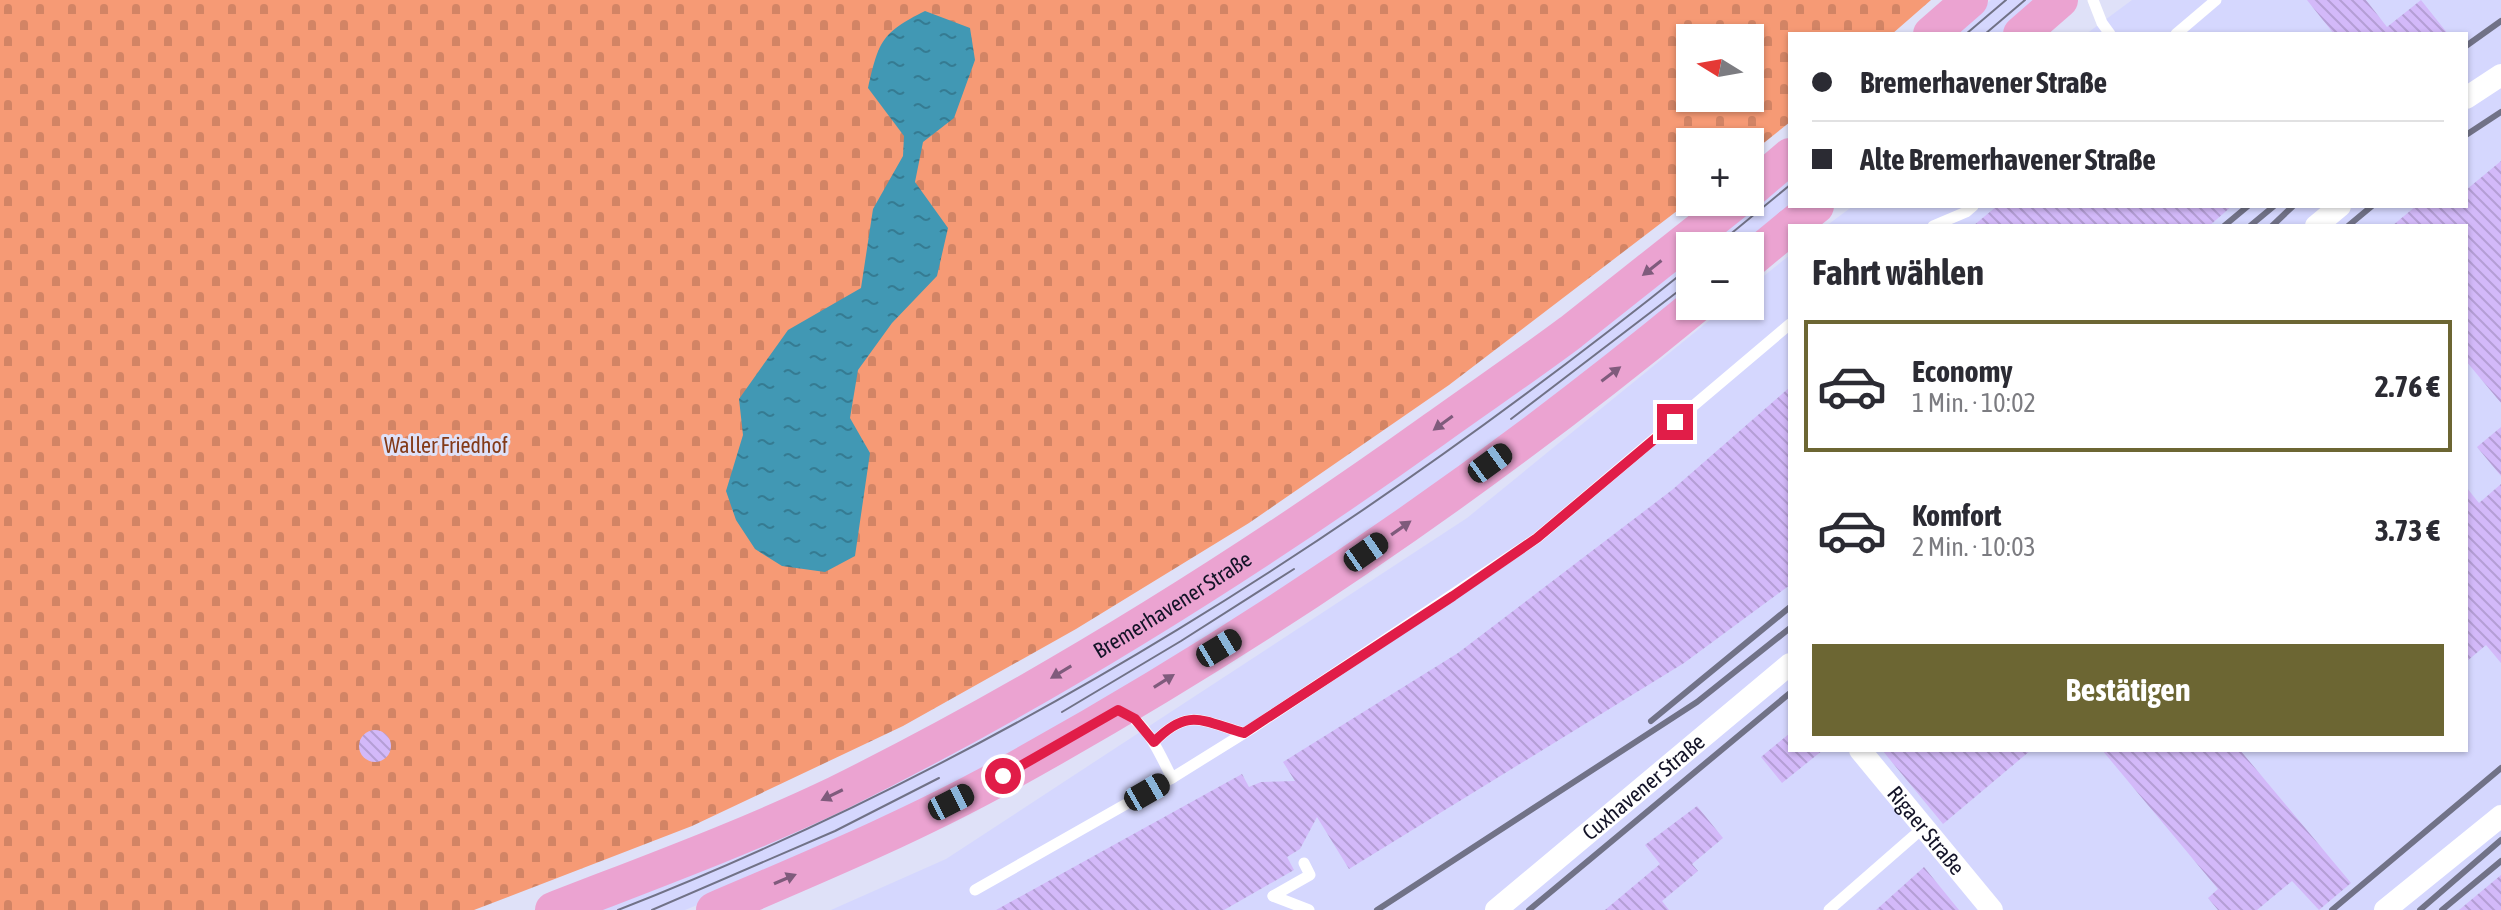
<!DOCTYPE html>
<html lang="de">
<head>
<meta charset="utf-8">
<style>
	:root { --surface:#fff; --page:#f2f2f3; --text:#2b2b33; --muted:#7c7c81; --line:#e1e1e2; --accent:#6c6633 }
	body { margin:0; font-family:"Asap Condensed",sans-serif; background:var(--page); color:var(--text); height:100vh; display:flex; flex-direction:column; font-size:30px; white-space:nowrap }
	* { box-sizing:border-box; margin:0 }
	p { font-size:26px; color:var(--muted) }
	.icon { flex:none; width:44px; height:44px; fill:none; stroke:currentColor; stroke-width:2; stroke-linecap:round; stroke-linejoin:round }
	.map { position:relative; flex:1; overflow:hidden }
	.drawer { position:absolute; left:1788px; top:224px; width:680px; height:528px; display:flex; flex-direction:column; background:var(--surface); border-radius:0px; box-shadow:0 2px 6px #0004 }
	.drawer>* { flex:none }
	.guide { position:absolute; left:1788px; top:32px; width:680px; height:176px; border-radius:0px; box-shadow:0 2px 6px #0004; display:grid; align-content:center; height:176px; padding:0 24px; background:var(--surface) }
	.needle { width:52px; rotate:281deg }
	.fabs { position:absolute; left:1676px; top:24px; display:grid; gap:16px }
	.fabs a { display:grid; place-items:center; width:88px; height:88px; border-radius:0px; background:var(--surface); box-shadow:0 2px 6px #0004; font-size:40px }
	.end { position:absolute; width:36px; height:36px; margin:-18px; border:10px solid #e11d48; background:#fff; box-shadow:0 0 0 4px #fff }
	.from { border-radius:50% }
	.car { position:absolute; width:24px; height:48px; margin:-24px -12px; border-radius:10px; box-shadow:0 0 6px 2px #0007; background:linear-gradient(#222 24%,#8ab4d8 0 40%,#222 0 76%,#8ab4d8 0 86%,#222 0) }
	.guide b { display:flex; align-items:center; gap:28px; height:76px; font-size:30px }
	.guide b+b { border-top:2px solid var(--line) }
	.guide i { width:20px; height:20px; background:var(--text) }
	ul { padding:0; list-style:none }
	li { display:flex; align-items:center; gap:24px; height:132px; margin:0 16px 12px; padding:0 8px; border:4px solid transparent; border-radius:0px }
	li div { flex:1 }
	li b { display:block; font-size:30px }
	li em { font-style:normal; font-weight:700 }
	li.selected { border-color:var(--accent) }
	li>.icon { width:72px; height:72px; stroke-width:1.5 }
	h2 { padding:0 24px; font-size:36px; line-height:96px }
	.cta { display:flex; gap:16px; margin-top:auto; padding:16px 24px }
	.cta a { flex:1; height:92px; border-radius:0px; background:var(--accent); color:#fff; font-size:32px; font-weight:700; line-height:92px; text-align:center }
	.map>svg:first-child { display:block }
	.built { fill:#d5d7fe }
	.cemetery { fill:url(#cemetery-stones); fill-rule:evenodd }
	.water { fill:url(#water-ripples) }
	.building { fill:url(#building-back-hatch) }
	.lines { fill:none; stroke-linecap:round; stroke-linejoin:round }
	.service { stroke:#fff; stroke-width:11 }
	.minor { stroke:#fff; stroke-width:22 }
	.primary { stroke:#eba3d1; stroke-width:36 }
	.tram { stroke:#717287; stroke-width:2 }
	.rail { stroke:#717287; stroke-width:6 }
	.oneway { fill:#7f5b7c }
	.route { stroke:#e11d48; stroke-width:10 }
	.labels { text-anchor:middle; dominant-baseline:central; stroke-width:6; stroke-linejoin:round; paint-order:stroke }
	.park-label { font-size:22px; fill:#833a18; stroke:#dfe1f8 }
	.street-label { font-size:22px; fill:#131327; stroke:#dfe1f8 }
</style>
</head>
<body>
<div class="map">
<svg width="2501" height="910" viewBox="0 0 2501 910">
	<defs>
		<pattern id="cemetery-stones" width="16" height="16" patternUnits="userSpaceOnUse" patternTransform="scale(2)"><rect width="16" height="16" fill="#f69a75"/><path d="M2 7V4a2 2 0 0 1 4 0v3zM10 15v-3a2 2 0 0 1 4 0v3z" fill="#d28465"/></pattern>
		<pattern id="water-ripples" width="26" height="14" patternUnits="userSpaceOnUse" patternTransform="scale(2)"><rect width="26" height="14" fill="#4198b4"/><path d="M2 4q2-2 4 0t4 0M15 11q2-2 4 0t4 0" fill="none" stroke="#357b92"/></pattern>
		<pattern id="building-back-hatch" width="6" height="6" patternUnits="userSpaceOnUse" patternTransform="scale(2)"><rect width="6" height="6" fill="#d3b9f9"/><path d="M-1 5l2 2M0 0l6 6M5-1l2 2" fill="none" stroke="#b49ed5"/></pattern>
	</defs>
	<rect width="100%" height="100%" fill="#dfe1f8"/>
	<g class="built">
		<path d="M1991,0H2044L2005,34H1951Z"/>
		<path d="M2132,0H2501V910H831L946,859L1467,518L1727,306H1750V287L1790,255V750H2466V226H1826L1853,206H2466V34H2086Z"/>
		<path d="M1790,173V206L1750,246H1698Z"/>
		<path d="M1690,252V299L1349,550L1056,732L780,871L685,910H586L831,808Z"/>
	</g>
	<path class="cemetery" d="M0,0H1931L1892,34H1790V122L1750,154V142H1690V201L1449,385L1249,523L1076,629L903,726L692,826L474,910H0ZM1690,38H1750V98H1690Z"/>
	<path class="water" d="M925,11L970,28L975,60L954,118L923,142L915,182L948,228L937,276L892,323L858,370L850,418L870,453L855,556L825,572L782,566L755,549L736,520L726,491L743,435L739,399L788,330L861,288L873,209L903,156L904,136L868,88C879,41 881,33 925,11Z"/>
	<g class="building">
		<path d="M2307,0H2366L2387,27L2421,0L2448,34H2334Z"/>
		<path d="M2501,161V403L2466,361V226H2392L2416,206H2466V190Z"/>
		<path d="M1997,206H2232L2209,226H1973Z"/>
		<path d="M1790,387V585L1684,663L1349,869L1317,817L1300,849L1287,857L1294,870L1224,910H996L1242,774L1249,787L1261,782L1295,781L1283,762L1458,653L1672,490Z"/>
		<path d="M2501,427V476L2477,447Z"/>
		<path d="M2501,484V663L2486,645L2466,662V487L2479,503Z"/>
		<circle cx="375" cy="746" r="16"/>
		<path d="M1790,733V750H1823L1782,783L1761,757Z"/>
		<path d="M1882,750H2031L1943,824Z"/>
		<path d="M2102,750H2240L2351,883L2319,910L2292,881L2257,910H2218L2208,898L2218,889Z"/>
		<path d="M1697,806L1723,838L1692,864L1698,871L1662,901L1669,910H1605L1660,864L1645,845Z"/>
		<path d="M1924,867L1959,910H1876Z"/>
		<path d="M2501,875V910H2459Z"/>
	</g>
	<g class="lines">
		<g class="service">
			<path d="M2093,0L2102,23L2110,34"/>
			<path d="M2176,34L2216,0"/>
			<path d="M1933,226L1966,212L1973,206"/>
			<path d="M1126,714C1149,726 1160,755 1172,778"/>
			<path d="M1154,742C1188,707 1202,721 1244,733"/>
			<path d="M975,890L1172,778L1254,727L1537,538L1790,324"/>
			<path d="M1273,896L1310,875L1304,863"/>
			<path d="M1273,896L1309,910"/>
			<path d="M1829,910L1924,827"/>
		</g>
		<g class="minor">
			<path d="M2466,98L2501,75"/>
			<path d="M2316,226L2340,206"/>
			<path id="s1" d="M1860,750L1992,910"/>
			<path id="s2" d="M1496,910L1790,664"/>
			<path d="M2385,910L2501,816"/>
		</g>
		<g class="primary">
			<path d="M1931,34L1970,0"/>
			<path d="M2021,34L2060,0"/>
			<path d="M1750,190L1790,156"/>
			<path d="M1791,226L1816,206"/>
			<path d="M1750,260L1790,227"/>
			<path id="s3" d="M553,910C648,873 744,838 836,794C1046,690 1245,565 1435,429C1481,396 1527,365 1571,332C1626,289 1680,245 1735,202"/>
			<path d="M714,910C812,868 911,827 1005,775C1248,641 1480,483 1695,306"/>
		</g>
		<g class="tram">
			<path d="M1966,34L2006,0"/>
			<path d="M1985,34L2025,0"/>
			<path d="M1716,246L1790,185"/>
			<path d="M1511,419L1689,283"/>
			<path d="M1062,712L1181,641L1294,569"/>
			<path d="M618,910C1008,757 1364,529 1690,267"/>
			<path d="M652,910L835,831L939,778"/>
		</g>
		<g class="rail">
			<path d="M2466,46L2501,21"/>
			<path d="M2466,135L2501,112"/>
			<path d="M2224,226L2248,206"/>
			<path d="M2250,226L2274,206"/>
			<path d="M2272,226L2293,206"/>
			<path d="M2348,226L2372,206"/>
			<path d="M1651,721L1790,607"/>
			<path d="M1377,910L1697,702L1790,628"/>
			<path d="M1529,910L1790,693"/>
			<path d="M2332,910L2501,768"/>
			<path d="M2420,910L2501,840"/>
			<path d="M2442,910L2501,861"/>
		</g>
	</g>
	<defs><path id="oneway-solid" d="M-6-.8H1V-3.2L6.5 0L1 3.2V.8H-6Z" transform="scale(2)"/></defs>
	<g class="oneway">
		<use href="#oneway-solid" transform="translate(1652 268) rotate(142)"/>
		<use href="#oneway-solid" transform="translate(1611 374) rotate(-37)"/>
		<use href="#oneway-solid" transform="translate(1443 423) rotate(144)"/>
		<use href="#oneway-solid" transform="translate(1401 528) rotate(-35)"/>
		<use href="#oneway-solid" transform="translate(1061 672) rotate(149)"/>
		<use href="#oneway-solid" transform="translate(1164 681) rotate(-32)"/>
		<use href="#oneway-solid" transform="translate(832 795) rotate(154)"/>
		<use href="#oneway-solid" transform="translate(785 879) rotate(-23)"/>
	</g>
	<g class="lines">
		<path class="route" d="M1003,776L1118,710L1135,719L1154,742C1188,707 1202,721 1244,733L1453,596L1537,538L1675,422"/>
	</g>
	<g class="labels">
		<g class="park-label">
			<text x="446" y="445">Waller Friedhof</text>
		</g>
		<g class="street-label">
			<text stroke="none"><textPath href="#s3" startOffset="692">Bremerhavener Straße</textPath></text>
			<text stroke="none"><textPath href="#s2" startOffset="192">Cuxhavener Straße</textPath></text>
			<text stroke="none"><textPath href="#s1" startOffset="104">Rigaer Straße</textPath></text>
		</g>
	</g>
</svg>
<div class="fabs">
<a><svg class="needle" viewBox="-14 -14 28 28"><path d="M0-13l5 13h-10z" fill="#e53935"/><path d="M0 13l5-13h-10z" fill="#7c7c81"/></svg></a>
<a>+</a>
<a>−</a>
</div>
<i class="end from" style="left:1003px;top:776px"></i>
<i class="end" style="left:1675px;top:422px"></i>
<i class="car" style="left:1490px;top:463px;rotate:54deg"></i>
<i class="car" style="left:1366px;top:552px;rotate:55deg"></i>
<i class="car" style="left:1219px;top:648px;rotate:59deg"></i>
<i class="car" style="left:1147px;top:792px;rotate:60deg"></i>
<i class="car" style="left:951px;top:802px;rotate:63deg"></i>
<div class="guide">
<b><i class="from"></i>Bremerhavener Straße</b>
<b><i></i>Alte Bremerhavener Straße</b>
</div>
<section class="drawer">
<h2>Fahrt wählen</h2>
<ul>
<li class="selected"><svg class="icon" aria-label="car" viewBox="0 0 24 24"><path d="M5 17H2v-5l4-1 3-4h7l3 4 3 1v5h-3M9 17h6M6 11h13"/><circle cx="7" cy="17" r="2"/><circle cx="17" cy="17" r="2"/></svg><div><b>Economy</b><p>1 Min. · 10:02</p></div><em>2.76 €</em></li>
<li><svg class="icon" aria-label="car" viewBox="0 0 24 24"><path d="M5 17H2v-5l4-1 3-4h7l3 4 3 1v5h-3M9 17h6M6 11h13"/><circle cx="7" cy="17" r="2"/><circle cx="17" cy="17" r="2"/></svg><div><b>Komfort</b><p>2 Min. · 10:03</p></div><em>3.73 €</em></li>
</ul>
<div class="cta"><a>Bestätigen</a></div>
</section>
</div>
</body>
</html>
